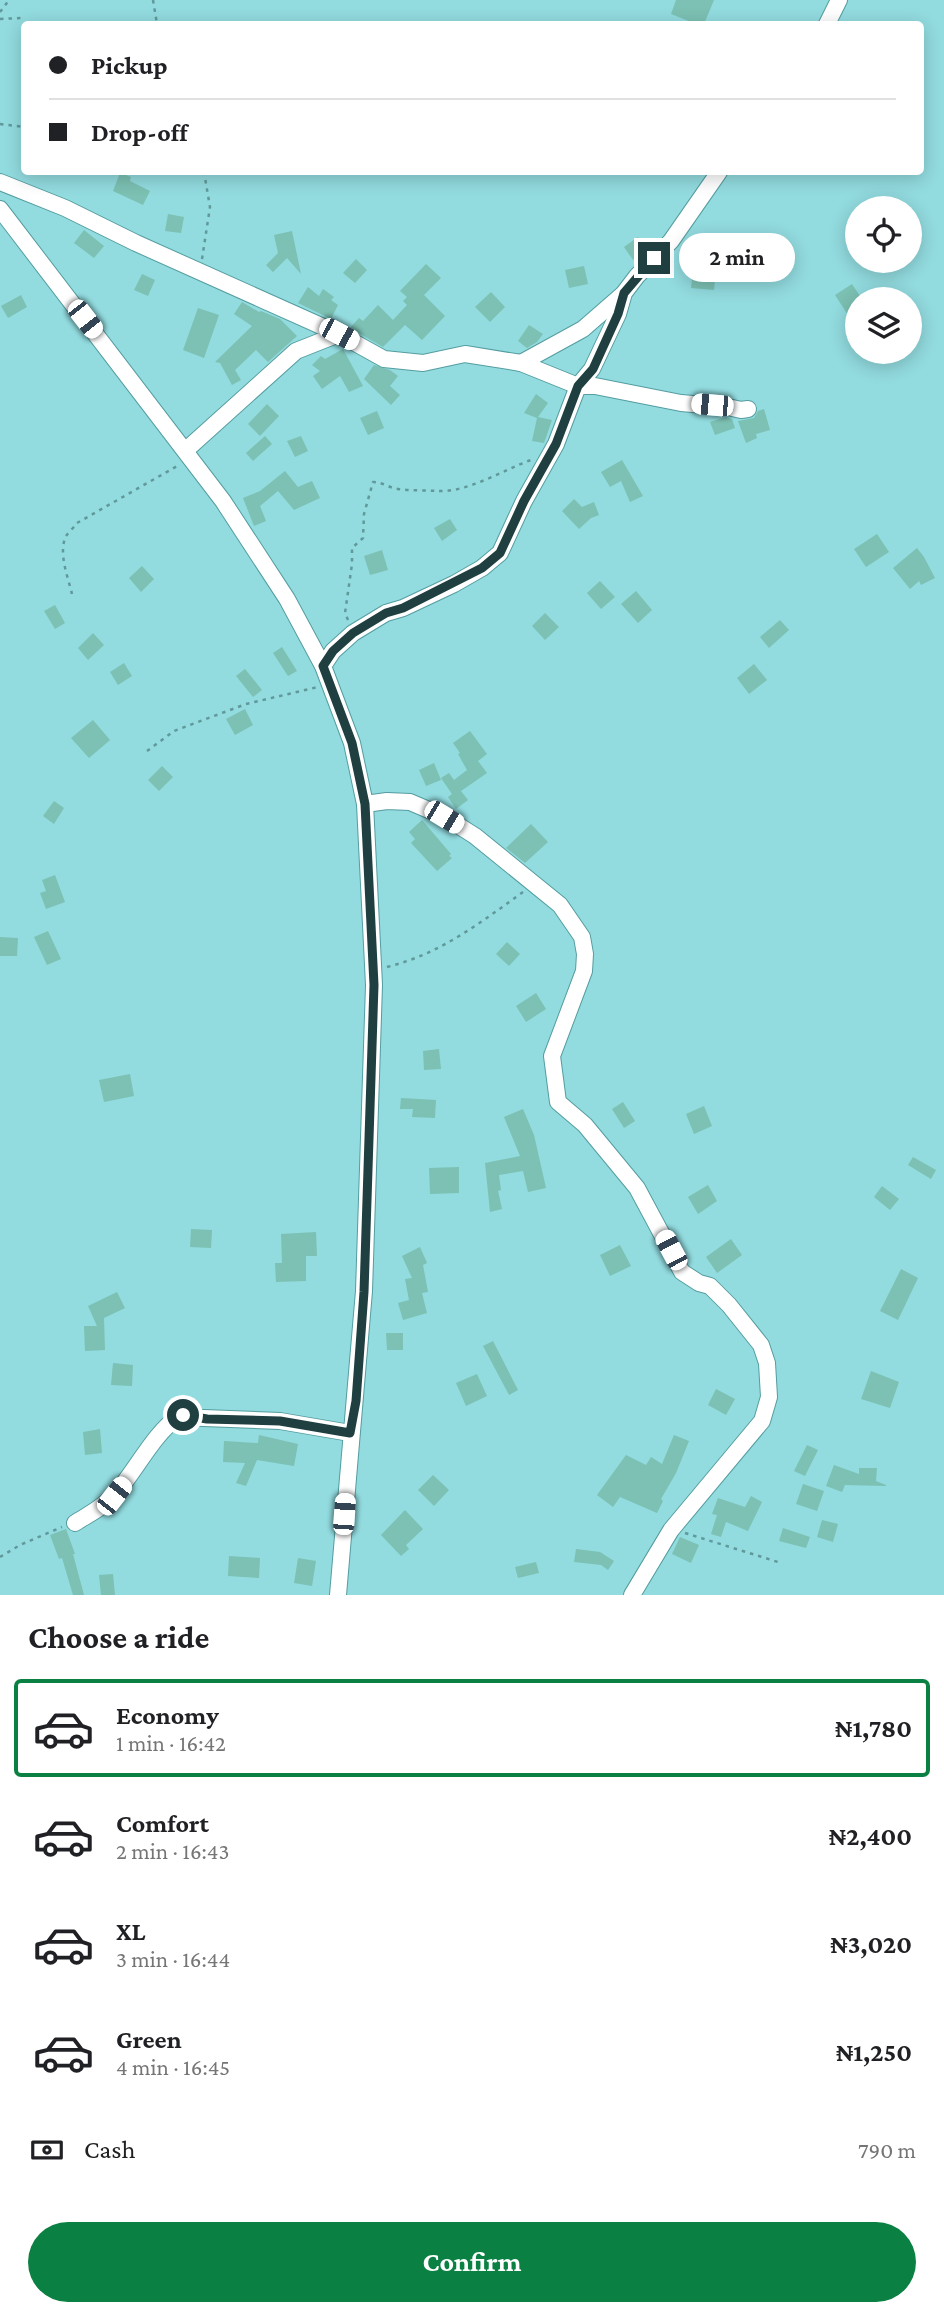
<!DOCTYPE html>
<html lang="en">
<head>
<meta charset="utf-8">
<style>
	:root { --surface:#fff; --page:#f6f6f6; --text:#202124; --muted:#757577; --line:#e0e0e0; --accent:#0b8043 }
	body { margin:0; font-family:"Crimson Pro",serif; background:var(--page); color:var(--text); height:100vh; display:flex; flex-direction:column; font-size:26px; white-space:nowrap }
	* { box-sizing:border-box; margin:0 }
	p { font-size:23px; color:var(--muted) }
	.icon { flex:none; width:38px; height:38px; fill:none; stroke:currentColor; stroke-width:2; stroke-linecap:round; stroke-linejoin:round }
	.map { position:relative; height:1595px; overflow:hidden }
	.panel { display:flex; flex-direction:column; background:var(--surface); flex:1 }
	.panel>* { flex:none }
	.guide { position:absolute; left:21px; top:21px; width:903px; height:154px; border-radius:7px; box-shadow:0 4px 18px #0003; display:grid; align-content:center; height:154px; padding:0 28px; background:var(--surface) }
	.controls { position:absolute; left:845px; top:196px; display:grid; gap:14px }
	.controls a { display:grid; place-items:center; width:77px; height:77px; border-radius:50%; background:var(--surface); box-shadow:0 4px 18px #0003; font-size:35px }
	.end { position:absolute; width:32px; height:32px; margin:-16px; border:9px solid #203f40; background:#fff; box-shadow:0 0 0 4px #fff }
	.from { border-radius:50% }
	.bubble { position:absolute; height:49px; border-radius:24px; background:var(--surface); box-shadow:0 4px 18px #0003; font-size:23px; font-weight:700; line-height:49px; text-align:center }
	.car { position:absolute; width:21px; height:42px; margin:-21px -10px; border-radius:9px; box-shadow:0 0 5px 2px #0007; background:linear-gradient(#fff 24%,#345 0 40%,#fff 0 76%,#345 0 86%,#fff 0) }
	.guide b { display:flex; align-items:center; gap:24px; height:66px; font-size:26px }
	.guide b+b { border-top:2px solid var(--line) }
	.guide i { width:18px; height:18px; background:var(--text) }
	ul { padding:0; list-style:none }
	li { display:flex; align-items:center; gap:21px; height:98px; margin:0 14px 10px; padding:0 14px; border:4px solid transparent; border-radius:7px }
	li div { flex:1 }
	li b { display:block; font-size:26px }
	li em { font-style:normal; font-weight:700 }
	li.selected { border-color:var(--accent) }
	li>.icon { width:63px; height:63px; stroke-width:1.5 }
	h2 { padding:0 28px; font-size:32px; line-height:84px }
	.pay { display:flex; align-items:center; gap:18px; height:77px; padding:0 28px; font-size:26px }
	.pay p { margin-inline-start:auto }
	.cta { display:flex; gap:14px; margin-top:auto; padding:14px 28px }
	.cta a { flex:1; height:80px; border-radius:42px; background:var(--accent); color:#fff; font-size:28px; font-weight:700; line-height:80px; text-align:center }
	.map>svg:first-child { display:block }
	.building { fill:#7cc1b3 }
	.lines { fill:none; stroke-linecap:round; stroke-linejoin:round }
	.minor-casing { stroke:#549da0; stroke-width:18 }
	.path { stroke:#61999b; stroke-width:2.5; stroke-dasharray:3.5 5; stroke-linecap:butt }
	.minor { stroke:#fff; stroke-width:16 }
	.route { stroke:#203f40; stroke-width:9 }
</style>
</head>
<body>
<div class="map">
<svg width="944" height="1595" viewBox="0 0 944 1595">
	<rect width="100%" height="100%" fill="#92dbdf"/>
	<g class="building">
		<path d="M676,0H714L704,24H696L671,14Z"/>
		<path d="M120,173L131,177L130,181L150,191L143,205L113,191Z"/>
		<path d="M168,214L184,217L181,233L165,231Z"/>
		<path d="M84,230L104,246L94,258L74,243Z"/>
		<path d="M292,231L301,274L287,258L273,272L266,265L278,253L274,235Z"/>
		<path d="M638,237L647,250L633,260L624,247Z"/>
		<path d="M356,259L367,270L355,283L343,273Z"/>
		<path d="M426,264L441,278L424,295L445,316L422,340L405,325L383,347L350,328L359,318L363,321L378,305L393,320L407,305L403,301L407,297L400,291Z"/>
		<path d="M584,266L588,284L569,288L565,270Z"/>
		<path d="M693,267L716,269L714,290L691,288Z"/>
		<path d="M142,274L155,280L148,296L134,290Z"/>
		<path d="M852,284L862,299H858V309L848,315L835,295Z"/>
		<path d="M308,287L319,296L323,289L334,297L331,300L338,305L331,319L298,303Z"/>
		<path d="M491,292L505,307L490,322L475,307Z"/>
		<path d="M21,295L27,307L8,318L1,306Z"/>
		<path d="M242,302L259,312L261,311L280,319L297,336L268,362L256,350L235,370L241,380L232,385L220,363L215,362L252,326L234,314Z"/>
		<path d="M198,308L219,315L204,358L183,350Z"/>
		<path d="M529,325L543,334L537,342L527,348L518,341Z"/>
		<path d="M343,349L363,386L349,392L340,376L322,389L313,376L320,371L312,365L321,356L325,359Z"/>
		<path d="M374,365L390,370L398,376L390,386L400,395L391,405L364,379Z"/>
		<path d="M536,394L548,403L538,417L552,420L544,443L532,441L537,418L524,413Z"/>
		<path d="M267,404L279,416L260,436L248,424Z"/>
		<path d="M764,409L770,430L756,434L757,438L746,443L738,421L754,418L758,411Z"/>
		<path d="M377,411L384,428L368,435L360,418Z"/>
		<path d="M726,417L732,419L735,428L715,435L710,422Z"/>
		<path d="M265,436L272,444L253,461L246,453Z"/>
		<path d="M301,436L308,451L295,457L287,441Z"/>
		<path d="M622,460L643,496L630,502L621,481L610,487L601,472Z"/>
		<path d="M285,471L298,487L312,481L320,498L294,510L278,491L260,506L266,521L254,526L243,498L260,491Z"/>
		<path d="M574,499L582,507L594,502L599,515L591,518L579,529L562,511Z"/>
		<path d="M450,519L457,530L442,541L434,528Z"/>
		<path d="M877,534L889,552L866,567L854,549Z"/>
		<path d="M917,548L924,557L935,578L921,585L919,581L910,589L893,568Z"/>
		<path d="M382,550L388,570L370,575L364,556Z"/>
		<path d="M142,566L154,579L141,592L129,578Z"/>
		<path d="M600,581L615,597L601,609L587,593Z"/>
		<path d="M636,591L652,610L638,623L621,604Z"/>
		<path d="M55,605L65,623L55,629L44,611Z"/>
		<path d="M545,613L559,627L545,640L532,626Z"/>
		<path d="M780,620L789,630L769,648L760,637Z"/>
		<path d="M93,633L104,645L88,660L78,648Z"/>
		<path d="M282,647L297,671L288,676L273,653Z"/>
		<path d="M124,663L132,676L118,685L110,672Z"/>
		<path d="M754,664L767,680L749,694L737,678Z"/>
		<path d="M245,669L262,690L253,697L236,676Z"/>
		<path d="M245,709L253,725L235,735L226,719Z"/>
		<path d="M93,720L110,740L89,758L71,738Z"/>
		<path d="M470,731L487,754L478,761L487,773L461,791L468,800L456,809L448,797L452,794L441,778L449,773L454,780L467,770L458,754L460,753L453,743Z"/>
		<path d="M434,763L441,780L426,786L419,770Z"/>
		<path d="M162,766L173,777L159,791L148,780Z"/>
		<path d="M54,801L64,808L54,824L43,816Z"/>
		<path d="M422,820L451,854L449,856L452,858L437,871L411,843L415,839L409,832Z"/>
		<path d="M531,824L548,842L525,863L506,848Z"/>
		<path d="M55,875L65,902L46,909L40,893L46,891L42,880Z"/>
		<path d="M48,931L61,959L47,965L34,937Z"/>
		<path d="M0,937L18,938L17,956H0Z"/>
		<path d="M507,942L520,954L509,966L496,954Z"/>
		<path d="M536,993L546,1009L526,1022L516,1006Z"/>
		<path d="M439,1049L441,1069L424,1070L423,1051Z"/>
		<path d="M130,1074L134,1096L104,1102L99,1080Z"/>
		<path d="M401,1098L436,1100L435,1118L412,1117L413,1109H400Z"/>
		<path d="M623,1102L635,1121L624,1128L612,1109Z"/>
		<path d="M704,1106L712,1126L694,1134L686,1114Z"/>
		<path d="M523,1109L534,1135L546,1188L528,1192L523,1171L499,1175L501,1190L498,1191L502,1209L490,1212L485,1163L520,1156L504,1117Z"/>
		<path d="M913,1157L936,1170L931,1179L908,1165Z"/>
		<path d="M459,1167V1193L430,1194L429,1168Z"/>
		<path d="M708,1185L717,1201L698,1214L688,1197Z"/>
		<path d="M882,1186L899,1199L890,1210L874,1197Z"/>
		<path d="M191,1229L212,1230L211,1248L190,1247Z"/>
		<path d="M316,1232L317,1256H306V1281L276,1282L275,1263H282L281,1234Z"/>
		<path d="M731,1239L742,1255L717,1273L706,1257Z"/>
		<path d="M620,1245L631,1266L610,1276L600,1255Z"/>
		<path d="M420,1247L427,1263L423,1265L428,1292L422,1293L427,1313L403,1320L398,1303L409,1300L405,1279L412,1278L402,1256Z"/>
		<path d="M901,1269L918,1278L898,1320L880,1311Z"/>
		<path d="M117,1292L125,1308L104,1318L105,1350L85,1351L84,1326H97L88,1306Z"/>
		<path d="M386,1333H403V1350H387Z"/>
		<path d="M493,1341L518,1390L509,1395L483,1346Z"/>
		<path d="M113,1363L133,1365L132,1386L111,1385Z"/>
		<path d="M871,1371L899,1382L890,1408L861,1399Z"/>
		<path d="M477,1374L487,1396L466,1406L456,1383Z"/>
		<path d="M716,1389L735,1399L726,1415L708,1405Z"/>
		<path d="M100,1429L102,1453L85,1455L83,1432Z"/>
		<path d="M259,1435L298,1444L294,1466L257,1460L246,1486L236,1483L245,1463L223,1462L224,1441L258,1443Z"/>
		<path d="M674,1435L689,1441L676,1473L661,1499L663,1501L657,1513L620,1497L613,1507L597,1495L626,1455L646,1465L651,1457L662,1464Z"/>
		<path d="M807,1445L818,1450L805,1476L794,1471Z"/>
		<path d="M834,1465L859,1474V1468H877L876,1481L886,1485V1486L845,1485L842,1492L826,1486Z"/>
		<path d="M433,1475L449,1490L434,1506L418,1490Z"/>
		<path d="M803,1484L824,1491L817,1511L796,1504Z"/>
		<path d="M751,1496L762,1502L748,1531L726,1522L721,1537L711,1534L717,1515L712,1514L718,1498L745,1507Z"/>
		<path d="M405,1510L423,1529L406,1545L409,1549L401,1556L381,1535Z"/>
		<path d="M822,1520L838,1524L833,1542L817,1537Z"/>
		<path d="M783,1528L810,1537L806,1548L779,1541Z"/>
		<path d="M66,1529L75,1554H73L84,1595H73L62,1558L59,1559L50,1535Z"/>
		<path d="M680,1537L699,1545L691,1563L672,1554Z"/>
		<path d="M576,1549L600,1552L614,1561L608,1570L601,1565L574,1562Z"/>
		<path d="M229,1556L260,1558L259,1578L228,1576Z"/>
		<path d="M298,1558L316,1561L312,1586L294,1583Z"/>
		<path d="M536,1562L539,1573L518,1578L515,1567Z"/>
		<path d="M113,1574L115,1595H101L99,1575Z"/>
	</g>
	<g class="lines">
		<g class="minor-casing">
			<g id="minor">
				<path d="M827,24L839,0"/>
				<path d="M0,182L65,208L136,243L339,334L384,359L423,363L465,354L521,363"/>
				<path d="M0,209L223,501L287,599L323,666L352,743L365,804L374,985L364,1291L338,1595"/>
				<path d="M622,295L583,329L521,363L578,386H595L681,403L728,407L741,410L748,409"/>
				<path d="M186,450L296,351L339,334"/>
				<path d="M323,666L333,651L353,633L386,613L403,608L454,584L482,568L500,553L524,501L556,444L578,386L592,369L618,314L624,293L637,276L671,241L719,172"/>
				<path d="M365,804L387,801L410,802L445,817L475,836L560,905L582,937L585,954L584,971L552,1056L558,1102L585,1125L637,1188L682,1272L699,1283L710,1286L729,1305L761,1345L767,1363L769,1397L762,1421L671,1530L632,1595"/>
				<path d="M75,1523C89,1514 104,1507 115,1494C135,1472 154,1433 178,1417L280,1421L350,1433"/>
			</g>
		</g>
		<g class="path">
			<path d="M153,0L157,24"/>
			<path d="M0,12L9,0"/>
			<path d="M0,19L22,18"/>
			<path d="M0,124L24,127"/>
			<path d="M202,259L210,207L204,172"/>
			<path d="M72,594C68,577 58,553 66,536C69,532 74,527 77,523L179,465"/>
			<path d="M348,620L345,613L352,564V548L363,538L364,514L373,482C383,482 389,488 398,489C411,491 425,490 437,491C467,493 503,470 531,460"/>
			<path d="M147,751L174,731L246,704L318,687"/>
			<path d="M387,967C440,954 480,923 523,892"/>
			<path d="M685,1533L778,1562"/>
			<path d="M0,1557L20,1545L62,1527"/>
		</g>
		<use href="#minor" class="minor"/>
	</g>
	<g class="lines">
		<path class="route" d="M183,1415L207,1419L280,1421L350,1433L356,1401L364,1292L374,985L365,804L352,743L323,666L333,651L353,633L386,613L403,608L482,568L500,553L524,501L556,444L578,386L593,369L618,314L624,293L654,258"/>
	</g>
</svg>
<div class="controls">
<a><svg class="icon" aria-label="locate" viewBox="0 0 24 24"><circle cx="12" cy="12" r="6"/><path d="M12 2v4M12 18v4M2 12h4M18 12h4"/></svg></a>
<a><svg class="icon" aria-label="layers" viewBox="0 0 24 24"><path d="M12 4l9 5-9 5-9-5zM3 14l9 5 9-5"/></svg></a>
</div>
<i class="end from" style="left:183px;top:1415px"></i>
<i class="end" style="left:654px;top:258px"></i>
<div class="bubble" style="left:679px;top:233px;width:116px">2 min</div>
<i class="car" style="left:85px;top:319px;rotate:142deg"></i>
<i class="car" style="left:339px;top:334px;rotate:118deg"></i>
<i class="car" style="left:712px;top:405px;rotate:275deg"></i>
<i class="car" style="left:444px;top:817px;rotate:121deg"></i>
<i class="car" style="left:671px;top:1250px;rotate:332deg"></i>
<i class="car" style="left:114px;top:1496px;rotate:38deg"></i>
<i class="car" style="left:344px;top:1514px;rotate:4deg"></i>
<div class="guide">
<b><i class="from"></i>Pickup</b>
<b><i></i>Drop-off</b>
</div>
</div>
<section class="panel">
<h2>Choose a ride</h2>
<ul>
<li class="selected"><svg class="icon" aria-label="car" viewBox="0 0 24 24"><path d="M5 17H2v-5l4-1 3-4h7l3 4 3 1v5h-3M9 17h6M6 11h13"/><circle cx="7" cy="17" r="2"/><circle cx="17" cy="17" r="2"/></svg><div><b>Economy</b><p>1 min · 16:42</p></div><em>₦1,780</em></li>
<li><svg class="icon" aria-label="car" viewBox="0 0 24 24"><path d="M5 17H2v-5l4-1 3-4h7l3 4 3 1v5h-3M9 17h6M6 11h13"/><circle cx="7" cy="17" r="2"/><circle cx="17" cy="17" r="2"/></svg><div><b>Comfort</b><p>2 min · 16:43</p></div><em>₦2,400</em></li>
<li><svg class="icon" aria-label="car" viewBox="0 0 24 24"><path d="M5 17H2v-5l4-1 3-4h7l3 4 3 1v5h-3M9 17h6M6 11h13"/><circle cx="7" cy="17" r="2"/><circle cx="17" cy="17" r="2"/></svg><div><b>XL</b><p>3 min · 16:44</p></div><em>₦3,020</em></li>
<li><svg class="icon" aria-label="car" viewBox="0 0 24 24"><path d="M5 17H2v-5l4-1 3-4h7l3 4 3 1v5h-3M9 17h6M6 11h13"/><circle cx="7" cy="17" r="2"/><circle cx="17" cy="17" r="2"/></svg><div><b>Green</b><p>4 min · 16:45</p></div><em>₦1,250</em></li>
</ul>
<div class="pay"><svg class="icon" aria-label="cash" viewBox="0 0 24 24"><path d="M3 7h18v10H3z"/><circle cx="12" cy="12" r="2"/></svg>Cash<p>790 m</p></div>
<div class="cta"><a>Confirm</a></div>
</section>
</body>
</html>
